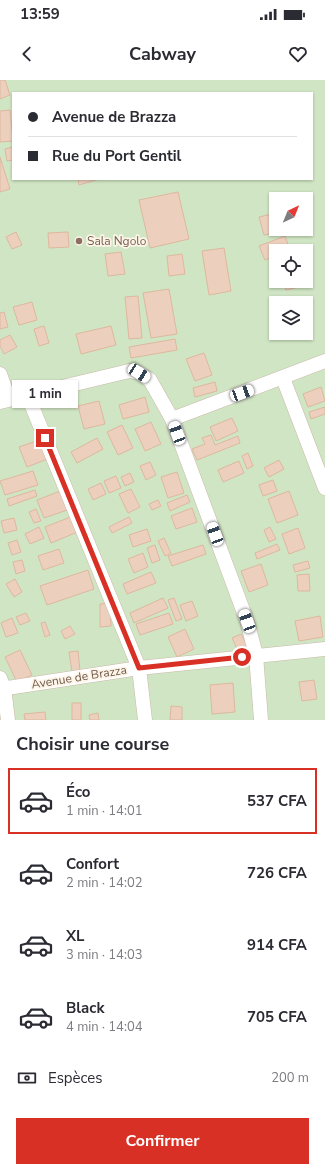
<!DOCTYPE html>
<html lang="fr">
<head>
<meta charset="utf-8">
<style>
	:root { --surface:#fff; --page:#f2f2f3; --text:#2b2b33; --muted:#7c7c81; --line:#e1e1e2; --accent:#d93025 }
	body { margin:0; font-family:"Nunito Sans",sans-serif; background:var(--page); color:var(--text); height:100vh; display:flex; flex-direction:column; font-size:15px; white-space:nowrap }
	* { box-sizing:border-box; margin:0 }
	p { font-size:13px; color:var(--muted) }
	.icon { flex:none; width:22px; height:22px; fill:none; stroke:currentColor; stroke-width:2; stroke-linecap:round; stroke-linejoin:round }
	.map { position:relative; height:640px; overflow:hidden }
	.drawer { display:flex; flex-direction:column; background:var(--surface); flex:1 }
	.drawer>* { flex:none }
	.top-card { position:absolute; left:12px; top:12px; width:301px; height:88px; border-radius:0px; box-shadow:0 1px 3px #0004; display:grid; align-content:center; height:88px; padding:0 16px; background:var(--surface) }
	.needle { width:26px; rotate:43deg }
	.fabs { position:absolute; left:269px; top:112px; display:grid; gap:8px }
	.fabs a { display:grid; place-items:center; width:44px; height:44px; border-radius:0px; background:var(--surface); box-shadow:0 1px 3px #0004; font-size:20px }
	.end { position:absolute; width:18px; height:18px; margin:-9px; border:5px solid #d93025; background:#fff; box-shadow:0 0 0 2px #fff }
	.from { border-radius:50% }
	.bubble { position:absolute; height:28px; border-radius:0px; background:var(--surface); box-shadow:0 1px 3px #0004; font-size:13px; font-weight:700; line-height:28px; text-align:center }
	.car { position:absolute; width:12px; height:24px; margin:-12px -6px; border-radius:5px; box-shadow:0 0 3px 1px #0007; background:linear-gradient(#fff 24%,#345 0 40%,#fff 0 76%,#345 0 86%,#fff 0) }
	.top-card b { display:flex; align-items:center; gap:14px; height:38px; font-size:15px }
	.top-card b+b { border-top:1px solid var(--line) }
	.top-card i { width:10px; height:10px; background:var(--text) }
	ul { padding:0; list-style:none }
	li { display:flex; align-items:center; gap:12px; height:66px; margin:0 8px 6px; padding:0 8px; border:2px solid transparent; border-radius:0px }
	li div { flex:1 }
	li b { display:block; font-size:15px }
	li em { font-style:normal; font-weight:700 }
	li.selected { border-color:var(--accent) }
	li>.icon { width:36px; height:36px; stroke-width:1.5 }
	h2 { padding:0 16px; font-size:18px; line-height:48px }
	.pay { display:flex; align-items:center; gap:10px; height:44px; padding:0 16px; font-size:15px }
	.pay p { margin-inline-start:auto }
	.primary-button { display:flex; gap:8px; margin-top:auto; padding:8px 16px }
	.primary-button a { flex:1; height:46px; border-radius:0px; background:var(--accent); color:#fff; font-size:16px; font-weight:700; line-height:46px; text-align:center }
	.status { display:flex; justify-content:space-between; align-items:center; height:28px; padding:0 20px; background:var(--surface); direction:ltr }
	.status svg { height:11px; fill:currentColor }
	header { display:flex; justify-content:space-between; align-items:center; height:52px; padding:0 16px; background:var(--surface); font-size:18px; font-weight:700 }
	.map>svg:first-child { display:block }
	.green { fill:#d0e5c3; fill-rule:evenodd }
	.building { fill:#ecd0bd; stroke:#ddb89f }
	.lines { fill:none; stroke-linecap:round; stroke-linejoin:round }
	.minor-casing { stroke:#c9b9aa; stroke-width:15 }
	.minor { stroke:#fff; stroke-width:14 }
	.route { stroke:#d93025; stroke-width:5 }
	.education-dot { fill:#8d6e63; stroke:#fdf5e8; stroke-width:1.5 }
	.labels { text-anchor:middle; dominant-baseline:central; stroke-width:3.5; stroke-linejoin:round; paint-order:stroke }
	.education-label { font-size:12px; fill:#785e54; stroke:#fdf5e8; text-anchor:start }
	.street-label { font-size:12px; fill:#6e594b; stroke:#fdf5e8 }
</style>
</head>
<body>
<div class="status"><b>13:59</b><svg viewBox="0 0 49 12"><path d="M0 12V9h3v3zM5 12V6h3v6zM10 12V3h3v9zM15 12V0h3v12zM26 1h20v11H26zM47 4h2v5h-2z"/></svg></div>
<header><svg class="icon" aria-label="back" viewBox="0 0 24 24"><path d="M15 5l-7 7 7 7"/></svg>Cabway<svg class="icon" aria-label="heart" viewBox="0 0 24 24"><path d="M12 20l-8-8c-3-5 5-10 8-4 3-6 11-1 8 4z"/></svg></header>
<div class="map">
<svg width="325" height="640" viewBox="0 0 325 640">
	<rect width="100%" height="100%" fill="#f9f1e2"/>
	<path class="green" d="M0,0H325V640H0ZM13,13H312V99H13ZM276,119H306V149H276ZM276,171H306V201H276ZM276,223H306V253H276Z"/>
	<g class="building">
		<path d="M0,0H5L10,15L0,19Z"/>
		<path d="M10,30L13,61L0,62V31Z"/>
		<path d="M13,67V80L7,81L5,69Z"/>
		<path d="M0,77L10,109L0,112Z"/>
		<path d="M78,99H99L79,105Z"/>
		<path d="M178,112L189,159L150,168L139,120Z"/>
		<path d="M276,133V149L287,150L264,155L259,137Z"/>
		<path d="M16,152L22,165L12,169L6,157Z"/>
		<path d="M68,152L69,167L49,168L48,153Z"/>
		<path d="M285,156L290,170L276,171V176L265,180L259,166Z"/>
		<path d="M224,168L231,211L209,215L202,171Z"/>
		<path d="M121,172L125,194L108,196L105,174Z"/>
		<path d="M182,174L185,194L169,196L167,176Z"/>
		<path d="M284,201H297L299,207L286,210Z"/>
		<path d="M169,209L177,254L151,258L143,213Z"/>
		<path d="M138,216L142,258L129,259L125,217Z"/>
		<path d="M32,222L37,240L19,245L13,227Z"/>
		<path d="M4,232L8,247L0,249V233Z"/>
		<path d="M44,246L49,263L39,266L34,249Z"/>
		<path d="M111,246L116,265L81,274L76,254Z"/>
		<path d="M10,255L17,267L4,274L0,266V260Z"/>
		<path d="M175,259L177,270L131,278L129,267Z"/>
		<path d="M204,273L212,295L195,301L186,279Z"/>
		<path d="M215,302L217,311L195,317L193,308Z"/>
		<path d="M321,307L325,321L308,327L303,314Z"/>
		<path d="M145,317L149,332L123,339L119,325Z"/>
		<path d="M99,321L105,344L84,349L78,326Z"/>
		<path d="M325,327V334L311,339L309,332Z"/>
		<path d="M232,338L238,351L216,361L210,347Z"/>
		<path d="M151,342L161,364L145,371L135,349Z"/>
		<path d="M122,345L133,368L118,375L107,352Z"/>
		<path d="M211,355L215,365L238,356L240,363L197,380L192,369L205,364L202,358Z"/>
		<path d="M97,358L103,369L77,383L71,372Z"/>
		<path d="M42,359L50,378L27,387L19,367Z"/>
		<path d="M248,373L253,386L247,389L242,376Z"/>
		<path d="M279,380L284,389L269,397L264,388Z"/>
		<path d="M239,381L244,393L223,402L218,390Z"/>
		<path d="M150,382L156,395L146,400L140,386Z"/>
		<path d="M33,391L38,405L5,415L0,401Z"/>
		<path d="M177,392L184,413L168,418L161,397Z"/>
		<path d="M130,393L134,402L125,406L121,397Z"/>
		<path d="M116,396L121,408L109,413L104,401Z"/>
		<path d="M273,400L277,411L263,416L259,405Z"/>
		<path d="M101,403L106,414L93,420L88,409Z"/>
		<path d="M131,409L140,427L128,433L119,414Z"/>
		<path d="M35,410L37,416L9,426L7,419Z"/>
		<path d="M63,410L70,429L44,438L37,420Z"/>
		<path d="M289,411L298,435L277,443L268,419Z"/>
		<path d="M187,415L190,422L170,431L167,423Z"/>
		<path d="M158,420L161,426L152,430L149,424Z"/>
		<path d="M192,428L197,442L176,449L171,436Z"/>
		<path d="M36,429L41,441L34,443L29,432Z"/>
		<path d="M73,436L80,451L51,463L45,447Z"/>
		<path d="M129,437L132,443L112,453L109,447Z"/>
		<path d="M14,438L17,450L4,453L1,441Z"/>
		<path d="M39,447L44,458L30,464L25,454Z"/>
		<path d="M270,447L276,459L269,462L264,450Z"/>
		<path d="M298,448L305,468L289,474L282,454Z"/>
		<path d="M147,449L151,461L133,467L129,455Z"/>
		<path d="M164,458L171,473L165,476L158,461Z"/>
		<path d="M17,460L21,472L12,475L8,463Z"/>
		<path d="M277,464L280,470L257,479L255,473Z"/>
		<path d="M155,465L160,480L152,483L147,468Z"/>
		<path d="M203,465L206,474L172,486L168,476Z"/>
		<path d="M59,469L64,483L43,490L38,476Z"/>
		<path d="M143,473L148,487L134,493L128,479Z"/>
		<path d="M22,480L25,491L16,494L13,482Z"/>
		<path d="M308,481L310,488L295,492L293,485Z"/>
		<path d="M261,484L268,505L249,512L241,491Z"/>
		<path d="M88,490L94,509L47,525L40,506Z"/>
		<path d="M151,492L156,503L127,514L123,504Z"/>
		<path d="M309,494L310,511H298L297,495Z"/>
		<path d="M15,499L22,512L14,517L6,504Z"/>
		<path d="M163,518L168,528L134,543L130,533Z"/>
		<path d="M174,518L182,539L176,541L168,520Z"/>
		<path d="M192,521L198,536L186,541L180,525Z"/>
		<path d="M110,523L111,546L100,547V524Z"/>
		<path d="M26,533L30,541L20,545L16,537Z"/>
		<path d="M169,533L173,544L140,555L136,544Z"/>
		<path d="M320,536L323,557L299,561L295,541Z"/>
		<path d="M12,538L18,553L6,557L1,543Z"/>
		<path d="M45,542L50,555L45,557L41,543Z"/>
		<path d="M70,546L75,554L65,559L61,551Z"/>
		<path d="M185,549L194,569L177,577L168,557Z"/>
		<path d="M241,554L249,568L239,573L232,558Z"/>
		<path d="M20,570L32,595L17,602L5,577Z"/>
		<path d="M78,571L80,591L72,592L69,572Z"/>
		<path d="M314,600L317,619L302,621L299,602Z"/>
		<path d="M233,603L235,632L212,634L210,605Z"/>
		<rect x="72" y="623" width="9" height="17"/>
		<path d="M171,626L182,627V640H170Z"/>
		<path d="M45,632L46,640H25L24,634Z"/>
		<path d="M98,633L99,640H90L89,635Z"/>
	</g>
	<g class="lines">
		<g class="minor-casing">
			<g id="minor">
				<path d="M0,294L9,319"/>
				<path d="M283,298L325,408"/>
				<path d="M27,314L139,588L145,640"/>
				<path d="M0,322L129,291L139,293L150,300L172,339L247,541L256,575L261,640"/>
				<path d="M172,339L325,281"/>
				<path d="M0,598L4,608L8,640"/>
				<path d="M0,609L139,588L325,569"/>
			</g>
		</g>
		<use href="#minor" class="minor"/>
	</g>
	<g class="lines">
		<path class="route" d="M45,358L139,588L242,577"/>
	</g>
	<circle class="education-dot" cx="79" cy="161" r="4"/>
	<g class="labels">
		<g class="education-label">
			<text x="87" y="161">Sala Ngolo</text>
		</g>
		<g class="street-label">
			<text transform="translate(79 597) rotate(-9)">Avenue de Brazza</text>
		</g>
	</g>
</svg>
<div class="fabs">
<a><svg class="needle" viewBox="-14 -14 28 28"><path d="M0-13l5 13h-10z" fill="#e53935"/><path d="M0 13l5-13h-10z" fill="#7c7c81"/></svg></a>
<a><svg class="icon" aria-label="locate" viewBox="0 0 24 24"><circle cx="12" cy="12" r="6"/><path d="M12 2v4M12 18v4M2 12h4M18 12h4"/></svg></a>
<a><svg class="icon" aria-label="layers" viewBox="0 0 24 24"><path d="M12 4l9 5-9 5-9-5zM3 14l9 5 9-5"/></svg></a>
</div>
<i class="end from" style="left:242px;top:577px"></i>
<i class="end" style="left:45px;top:358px"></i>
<div class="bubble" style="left:12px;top:300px;width:66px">1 min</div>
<i class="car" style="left:139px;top:293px;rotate:123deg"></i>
<i class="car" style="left:242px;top:313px;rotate:70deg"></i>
<i class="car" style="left:177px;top:353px;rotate:340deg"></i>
<i class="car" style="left:215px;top:454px;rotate:340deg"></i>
<i class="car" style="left:247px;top:541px;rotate:340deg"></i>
<div class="top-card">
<b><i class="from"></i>Avenue de Brazza</b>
<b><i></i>Rue du Port Gentil</b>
</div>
</div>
<section class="drawer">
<h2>Choisir une course</h2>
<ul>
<li class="selected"><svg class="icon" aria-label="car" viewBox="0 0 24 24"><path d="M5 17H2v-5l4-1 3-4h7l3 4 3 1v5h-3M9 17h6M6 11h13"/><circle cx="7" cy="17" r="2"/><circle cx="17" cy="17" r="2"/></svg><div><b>Éco</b><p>1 min · 14:01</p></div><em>537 CFA</em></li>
<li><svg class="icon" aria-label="car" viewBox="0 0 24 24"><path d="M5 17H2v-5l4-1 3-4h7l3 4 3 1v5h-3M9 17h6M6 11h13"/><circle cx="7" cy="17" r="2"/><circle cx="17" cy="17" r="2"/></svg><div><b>Confort</b><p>2 min · 14:02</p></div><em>726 CFA</em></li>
<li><svg class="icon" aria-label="car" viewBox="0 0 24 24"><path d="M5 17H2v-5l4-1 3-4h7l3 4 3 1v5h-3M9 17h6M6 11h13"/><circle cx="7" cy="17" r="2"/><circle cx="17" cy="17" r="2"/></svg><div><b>XL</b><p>3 min · 14:03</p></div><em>914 CFA</em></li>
<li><svg class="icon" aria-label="car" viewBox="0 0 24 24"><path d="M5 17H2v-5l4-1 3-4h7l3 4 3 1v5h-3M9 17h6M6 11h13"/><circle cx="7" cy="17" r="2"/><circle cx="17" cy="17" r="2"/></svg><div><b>Black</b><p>4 min · 14:04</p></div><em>705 CFA</em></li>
</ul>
<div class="pay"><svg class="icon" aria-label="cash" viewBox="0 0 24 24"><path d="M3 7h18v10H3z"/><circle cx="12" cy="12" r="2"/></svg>Espèces<p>200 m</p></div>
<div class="primary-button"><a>Confirmer</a></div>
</section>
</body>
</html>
